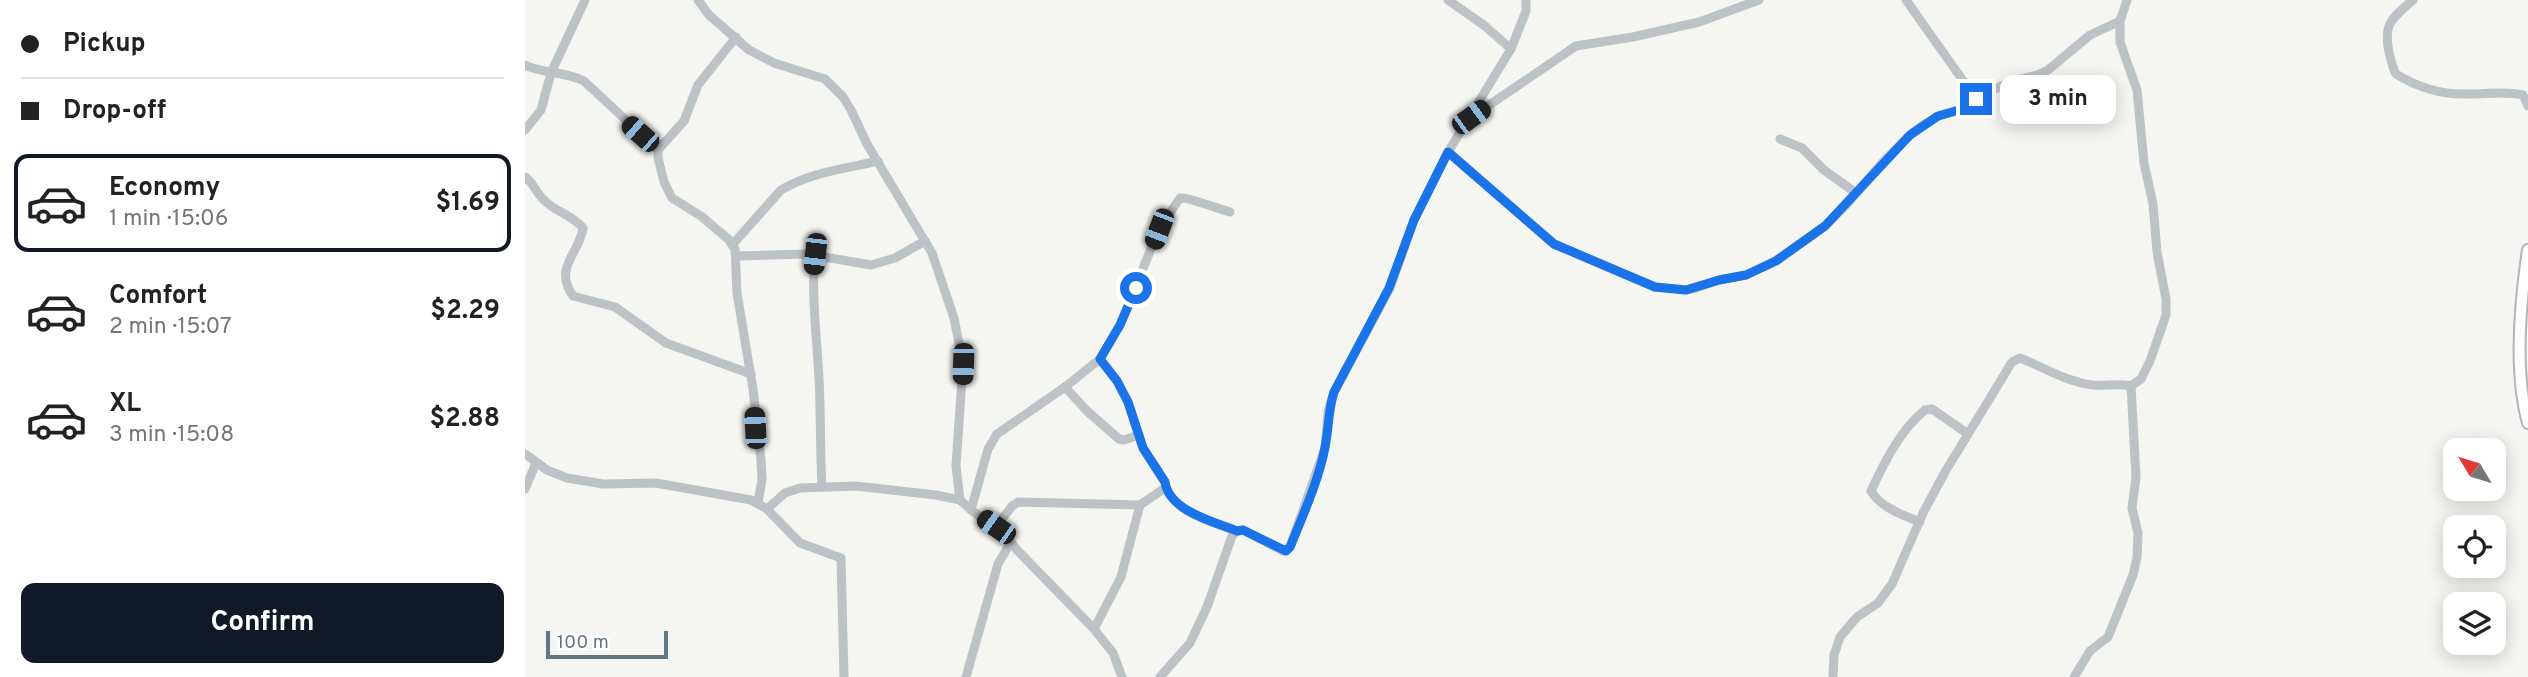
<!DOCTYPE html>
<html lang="en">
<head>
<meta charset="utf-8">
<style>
	:root { --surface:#fff; --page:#f6f6f6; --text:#222; --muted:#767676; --line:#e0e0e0; --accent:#111827 }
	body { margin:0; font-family:Overpass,sans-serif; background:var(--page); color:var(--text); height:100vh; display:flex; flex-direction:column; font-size:26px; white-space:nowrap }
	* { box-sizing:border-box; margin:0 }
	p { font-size:23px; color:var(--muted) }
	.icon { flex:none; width:38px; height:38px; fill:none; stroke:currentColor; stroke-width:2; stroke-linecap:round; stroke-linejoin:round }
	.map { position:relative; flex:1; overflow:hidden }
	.panel { display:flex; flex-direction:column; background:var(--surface); width:525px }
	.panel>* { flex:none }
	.banner { display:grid; align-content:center; height:154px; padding:0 21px; background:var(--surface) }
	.needle { width:46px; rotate:308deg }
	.buttons { position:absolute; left:1918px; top:438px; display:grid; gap:14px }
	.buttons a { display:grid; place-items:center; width:63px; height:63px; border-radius:14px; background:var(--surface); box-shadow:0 4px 18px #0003; font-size:35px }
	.scale { position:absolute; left:21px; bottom:18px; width:122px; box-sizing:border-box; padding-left:7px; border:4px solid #637783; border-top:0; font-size:19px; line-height:24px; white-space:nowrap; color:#637783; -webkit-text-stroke:5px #fff; paint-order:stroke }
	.end { position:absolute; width:32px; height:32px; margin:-16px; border:9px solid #1a73e8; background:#fff; box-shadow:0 0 0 4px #fff }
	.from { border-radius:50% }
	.bubble { position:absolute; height:49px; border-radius:14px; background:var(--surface); box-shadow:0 4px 18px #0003; font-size:23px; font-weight:700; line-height:49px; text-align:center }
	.car { position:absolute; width:21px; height:42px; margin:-21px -10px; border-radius:9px; box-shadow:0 0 5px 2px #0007; background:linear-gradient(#222 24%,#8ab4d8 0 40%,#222 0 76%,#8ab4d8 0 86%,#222 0) }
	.banner b { display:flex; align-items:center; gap:24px; height:66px; font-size:26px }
	.banner b+b { border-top:2px solid var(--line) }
	.banner i { width:18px; height:18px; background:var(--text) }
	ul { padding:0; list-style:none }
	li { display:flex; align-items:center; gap:21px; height:98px; margin:0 14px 10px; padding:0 7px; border:4px solid transparent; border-radius:14px }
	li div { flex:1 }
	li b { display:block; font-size:26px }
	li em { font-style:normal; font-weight:700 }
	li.current { border-color:var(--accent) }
	li>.icon { width:63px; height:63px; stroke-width:1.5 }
	.cta { display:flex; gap:14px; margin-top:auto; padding:14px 21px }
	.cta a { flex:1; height:80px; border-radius:14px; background:var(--accent); color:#fff; font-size:28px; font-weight:700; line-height:80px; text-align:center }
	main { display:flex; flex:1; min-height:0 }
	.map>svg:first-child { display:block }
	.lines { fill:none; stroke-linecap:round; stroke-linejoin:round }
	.major-casing { stroke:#b1b6ba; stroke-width:14 }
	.minor { stroke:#bdc2c6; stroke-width:9 }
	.major { stroke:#fff; stroke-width:10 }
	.route { stroke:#1a73e8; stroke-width:9 }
</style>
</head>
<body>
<main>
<section class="panel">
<div class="banner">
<b><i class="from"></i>Pickup</b>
<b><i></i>Drop-off</b>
</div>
<ul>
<li class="current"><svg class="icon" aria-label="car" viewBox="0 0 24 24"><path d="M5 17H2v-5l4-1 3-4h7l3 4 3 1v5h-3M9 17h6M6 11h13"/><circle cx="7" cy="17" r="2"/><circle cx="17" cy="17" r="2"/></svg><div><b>Economy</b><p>1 min · 15:06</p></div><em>$1.69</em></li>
<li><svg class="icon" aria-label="car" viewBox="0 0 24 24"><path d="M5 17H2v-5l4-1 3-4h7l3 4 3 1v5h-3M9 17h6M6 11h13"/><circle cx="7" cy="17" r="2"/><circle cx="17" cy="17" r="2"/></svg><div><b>Comfort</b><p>2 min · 15:07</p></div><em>$2.29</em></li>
<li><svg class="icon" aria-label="car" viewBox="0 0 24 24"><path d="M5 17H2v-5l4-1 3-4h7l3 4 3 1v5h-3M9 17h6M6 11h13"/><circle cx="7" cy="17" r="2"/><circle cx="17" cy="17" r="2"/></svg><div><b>XL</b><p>3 min · 15:08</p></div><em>$2.88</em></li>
</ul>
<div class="cta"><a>Confirm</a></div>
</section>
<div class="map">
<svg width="2003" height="677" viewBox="0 0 2003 677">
	<rect width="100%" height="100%" fill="#f5f5f1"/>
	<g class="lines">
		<g class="major-casing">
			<path id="major" d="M2003,250C1995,303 1989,372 2003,423"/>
		</g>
		<g class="minor">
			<path d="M173,0L184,15L224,50L249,63L300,79L318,97L326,110L342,144L407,253L429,318L438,364L431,466L435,500L446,510L477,532L493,551L569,629L588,653L597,677"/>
			<path d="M923,0L960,26L986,49"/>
			<path d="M1381,0L1451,99"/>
			<path d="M1888,0C1867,18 1858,24 1864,52C1866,60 1867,67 1871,74C1892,87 1918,95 1944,94C1962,94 1980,91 1998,95L2003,106"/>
			<path d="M211,37L173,85L159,121L133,150V158L139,182L147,198L176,216L203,239L210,249L212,293L228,389L236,460L237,479L233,503"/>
			<path d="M0,65C19,74 40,71 59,81L133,150"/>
			<path d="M951,114L1051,46L1108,37L1174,22L1234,0"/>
			<path d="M0,130L16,110L26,73L60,0"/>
			<path d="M1255,139L1277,148L1299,170L1331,193"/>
			<path d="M923,152L1029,244L1130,287L1161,290L1171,288L1194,280L1221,275L1250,261L1300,226L1323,203L1357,163L1385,135L1400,124L1413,116L1434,110L1465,91L1488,81L1513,75L1523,70L1565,35L1595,21"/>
			<path d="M0,177C9,183 11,193 19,200C30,212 48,215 58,228C54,255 28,267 48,296L90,307L141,343L226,374"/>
			<path d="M208,244L256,190C286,172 319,169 353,161"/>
			<path d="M290,254C286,296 292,337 294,379C296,415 295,451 297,487"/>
			<path d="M211,256L282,254L346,265L370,258L400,241"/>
			<path d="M575,359L592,381L603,402L618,448L640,482C644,512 689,522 712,531"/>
			<path d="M540,387L562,411L594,439L599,440L614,435"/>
			<path d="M0,454L22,470L42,478L78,484L131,483L226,500L242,509L275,543L316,558L319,677"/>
			<path d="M0,489L11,463"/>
			<path d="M242,509L260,493L275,488L331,486L411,495L435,500"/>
			<path d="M446,510L463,449L472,434L540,387L575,359L595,325L634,229L655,198C665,197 692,209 705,212"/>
			<path d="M1395,522C1378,515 1356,508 1346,491C1359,463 1375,430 1400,410L1407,409L1443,434"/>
			<path d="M471,527L487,506L493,502L615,505L640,488"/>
			<path d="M569,629L596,577L615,505"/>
			<path d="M441,677L473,564L486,542"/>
			<path d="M635,677L665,643L682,607L707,536L712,531L718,530L758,551L765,547L800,448L803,411L809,392L865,288L889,220L923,152L986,49L1001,11V0"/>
			<path d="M1308,677L1309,655L1315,637L1332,617L1353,603L1367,584L1398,513L1420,472L1487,362L1495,358C1518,367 1542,382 1568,385C1581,386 1593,383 1606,386L1616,379L1625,361L1641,315V299L1632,252L1628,204L1619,163L1612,90L1595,42V21L1602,0"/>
			<path d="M1549,677L1565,651L1583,637L1608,575L1612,557L1613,533L1607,508L1611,477L1606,386"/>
		</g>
		<use href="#major" class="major"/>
	</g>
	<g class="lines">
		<path class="route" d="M611,288L595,325L575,359L592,381L603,402L618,448L640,482C644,511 690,522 712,531L718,530L761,551L765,547C777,518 795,477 800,447C804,428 803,410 809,392L864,288L889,220L923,152L1029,244L1130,287L1161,290L1194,280L1221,275L1251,261L1300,226L1385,135L1413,116L1434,110L1451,99"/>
	</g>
</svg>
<div class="buttons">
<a><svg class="needle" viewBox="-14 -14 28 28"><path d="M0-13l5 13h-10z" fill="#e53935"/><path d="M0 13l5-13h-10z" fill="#767676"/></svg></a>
<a><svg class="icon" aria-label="locate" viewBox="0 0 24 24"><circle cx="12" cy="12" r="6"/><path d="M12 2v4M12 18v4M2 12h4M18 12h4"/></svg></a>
<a><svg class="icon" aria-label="layers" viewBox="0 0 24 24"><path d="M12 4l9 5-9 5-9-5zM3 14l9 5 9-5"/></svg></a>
</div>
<div class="scale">100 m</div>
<i class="end from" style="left:611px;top:288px"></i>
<i class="end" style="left:1451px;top:99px"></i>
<div class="bubble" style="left:1475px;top:75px;width:116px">3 min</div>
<i class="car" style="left:946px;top:117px;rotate:54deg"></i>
<i class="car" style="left:115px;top:134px;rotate:311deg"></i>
<i class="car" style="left:634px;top:229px;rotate:201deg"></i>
<i class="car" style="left:290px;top:254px;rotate:186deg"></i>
<i class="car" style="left:438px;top:364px;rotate:182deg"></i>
<i class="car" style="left:230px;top:428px;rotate:357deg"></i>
<i class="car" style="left:471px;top:527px;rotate:305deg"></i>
</div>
</main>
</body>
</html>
